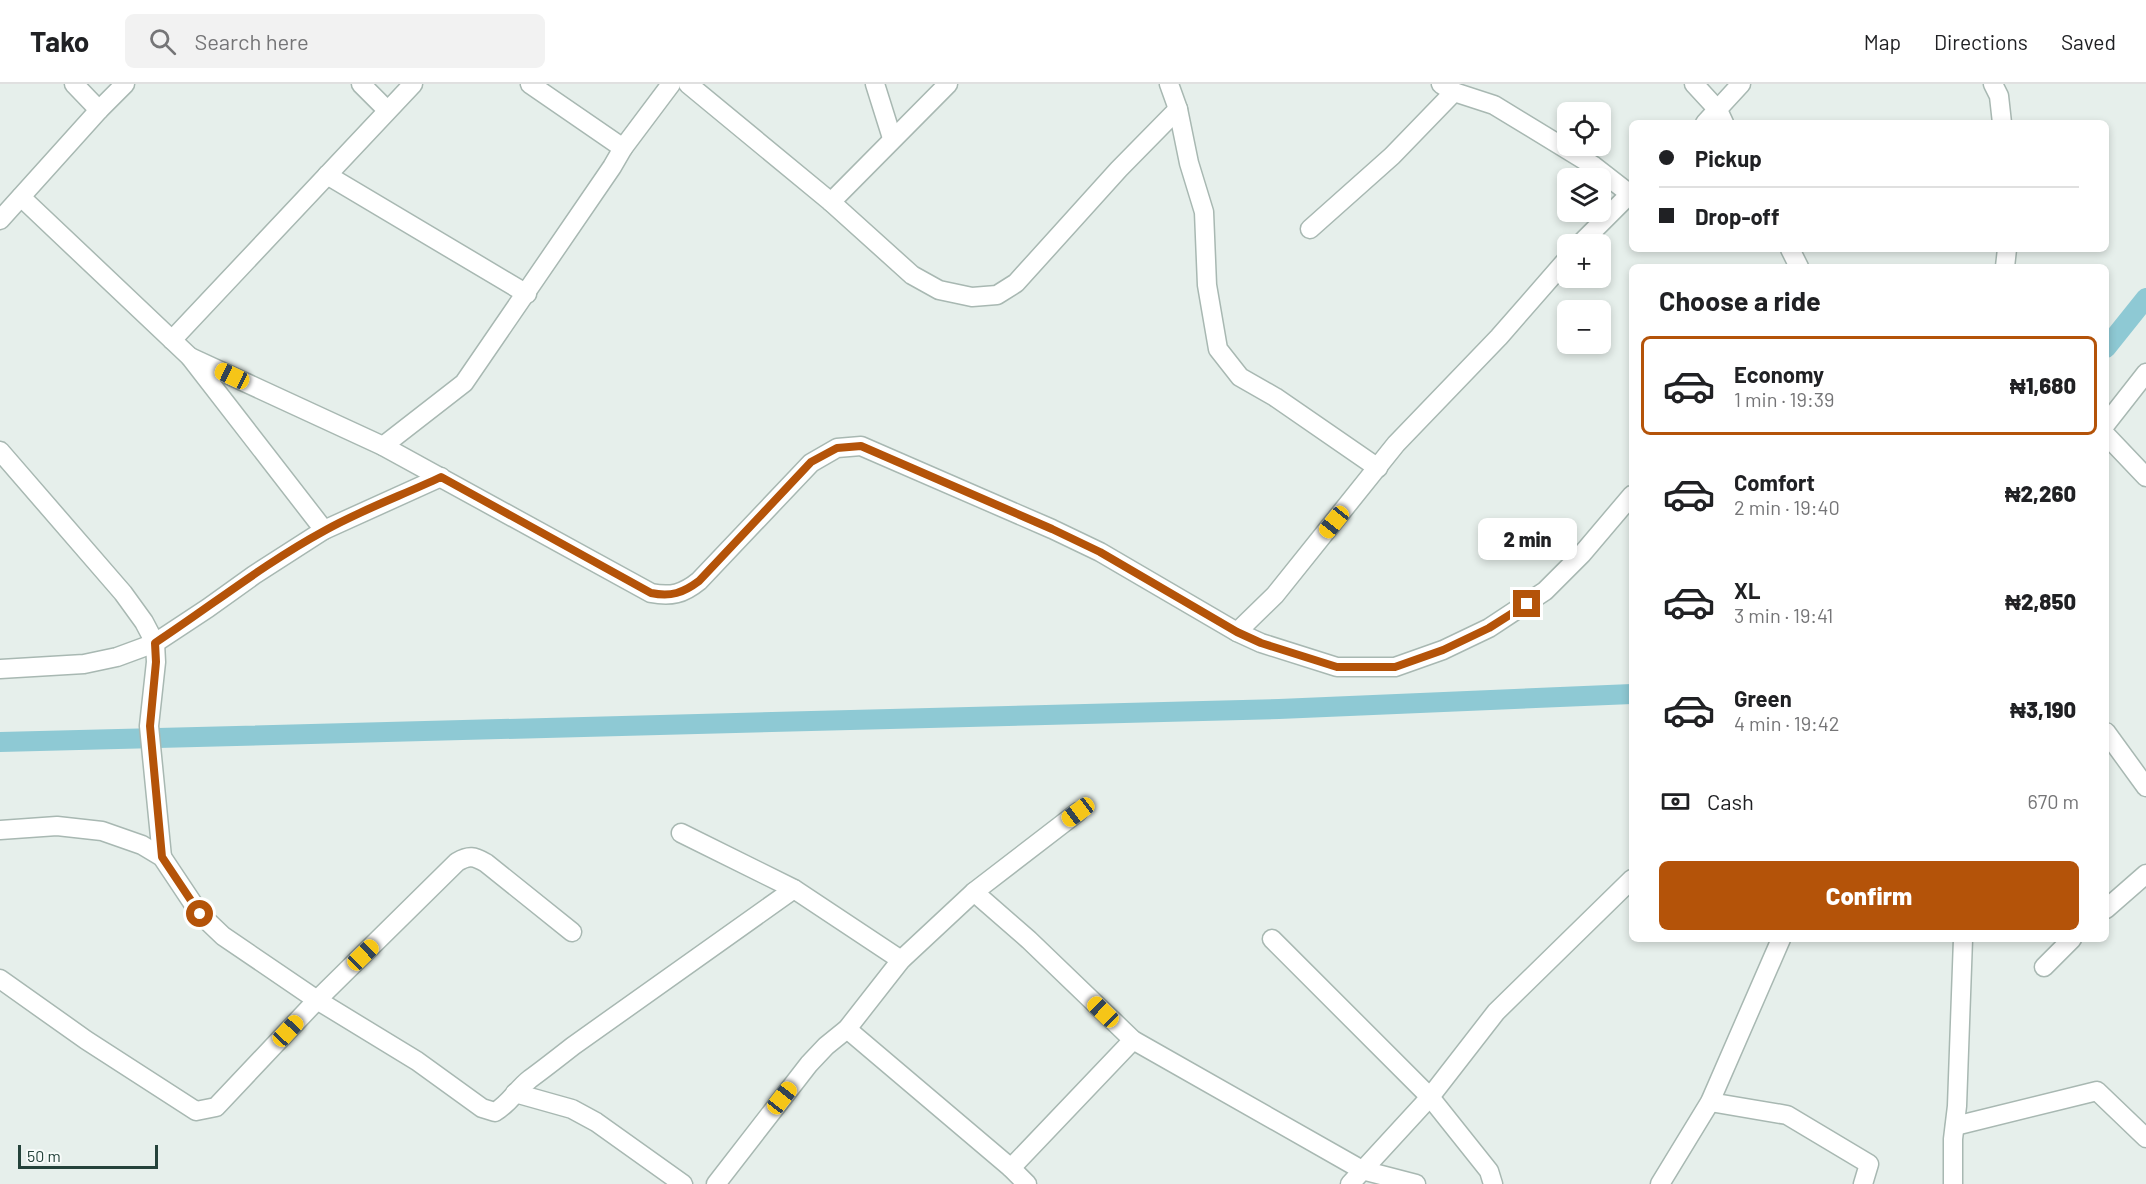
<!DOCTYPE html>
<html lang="en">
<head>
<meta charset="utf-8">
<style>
	:root { --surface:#fff; --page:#f2f2f2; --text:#202124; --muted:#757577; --line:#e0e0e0; --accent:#b45309 }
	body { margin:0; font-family:Barlow,sans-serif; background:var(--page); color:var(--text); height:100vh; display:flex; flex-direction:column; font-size:22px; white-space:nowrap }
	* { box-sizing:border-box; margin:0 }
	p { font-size:20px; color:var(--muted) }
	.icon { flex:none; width:33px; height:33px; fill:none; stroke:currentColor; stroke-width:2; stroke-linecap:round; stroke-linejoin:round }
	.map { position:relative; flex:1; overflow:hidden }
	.drawer { position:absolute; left:1629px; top:180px; width:480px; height:678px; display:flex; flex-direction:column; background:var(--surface); border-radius:9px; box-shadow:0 3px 9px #0003 }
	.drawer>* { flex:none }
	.banner { position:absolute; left:1629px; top:36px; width:480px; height:132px; border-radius:9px; box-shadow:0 3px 9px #0003; display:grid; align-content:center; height:132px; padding:0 30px; background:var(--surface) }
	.tools { position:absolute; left:1557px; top:18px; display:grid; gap:12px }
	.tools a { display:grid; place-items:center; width:54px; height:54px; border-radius:9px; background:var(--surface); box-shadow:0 3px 9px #0003; font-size:30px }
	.scale { position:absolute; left:18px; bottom:15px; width:140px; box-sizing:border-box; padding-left:6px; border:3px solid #24423a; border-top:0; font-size:16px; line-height:21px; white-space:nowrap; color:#24423a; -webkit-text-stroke:4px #f7fbf9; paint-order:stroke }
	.end { position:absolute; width:27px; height:27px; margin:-14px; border:8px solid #b45309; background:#fff; box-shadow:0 0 0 3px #fff }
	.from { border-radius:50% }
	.bubble { position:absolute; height:42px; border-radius:9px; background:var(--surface); box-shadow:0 3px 9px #0003; font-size:20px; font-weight:800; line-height:42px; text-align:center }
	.car { position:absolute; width:18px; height:36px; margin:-18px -9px; border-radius:8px; box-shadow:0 0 4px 2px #0007; background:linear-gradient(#f5c518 24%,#345 0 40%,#f5c518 0 76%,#345 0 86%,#f5c518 0) }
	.banner b { display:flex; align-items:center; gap:21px; height:57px; font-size:22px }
	.banner b+b { border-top:2px solid var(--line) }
	.banner i { width:15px; height:15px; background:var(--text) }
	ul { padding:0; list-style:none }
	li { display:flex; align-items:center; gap:18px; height:99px; margin:0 12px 9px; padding:0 18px; border:3px solid transparent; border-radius:9px }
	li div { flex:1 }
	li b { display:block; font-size:22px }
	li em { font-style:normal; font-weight:800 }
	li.on { border-color:var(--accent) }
	li>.icon { width:54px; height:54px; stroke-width:1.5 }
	h2 { padding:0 30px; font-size:27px; line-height:72px }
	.pay { display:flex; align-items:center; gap:15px; height:66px; padding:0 30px; font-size:22px }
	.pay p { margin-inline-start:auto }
	.action { display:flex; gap:12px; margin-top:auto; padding:12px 30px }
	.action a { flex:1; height:69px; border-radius:9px; background:var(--accent); color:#fff; font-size:24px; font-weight:800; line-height:69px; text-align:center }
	header { display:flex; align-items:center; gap:36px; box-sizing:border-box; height:84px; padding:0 30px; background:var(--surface); border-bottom:2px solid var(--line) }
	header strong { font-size:28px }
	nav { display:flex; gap:33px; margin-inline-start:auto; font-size:21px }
	.search { width:420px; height:54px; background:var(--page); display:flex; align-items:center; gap:15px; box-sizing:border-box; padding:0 21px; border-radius:9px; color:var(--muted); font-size:22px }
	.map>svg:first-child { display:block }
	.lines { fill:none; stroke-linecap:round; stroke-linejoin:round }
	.canal { stroke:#8ec9d4; stroke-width:20 }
	.street-casing { stroke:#a8b8b2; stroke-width:21 }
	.street { stroke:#fff; stroke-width:18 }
	.route { stroke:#b45309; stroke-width:8 }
</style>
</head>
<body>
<header>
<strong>Tako</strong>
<div class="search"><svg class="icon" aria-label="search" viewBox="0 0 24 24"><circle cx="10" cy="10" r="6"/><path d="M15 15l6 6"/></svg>Search here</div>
<nav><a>Map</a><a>Directions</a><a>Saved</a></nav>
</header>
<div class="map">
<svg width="2146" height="1100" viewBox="0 0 2146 1100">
	<rect width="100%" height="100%" fill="#e6efeb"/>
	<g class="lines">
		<g class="canal">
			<path d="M2106,264L2146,214"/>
			<path d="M0,658L1279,625L1632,610"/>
		</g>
		<g class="street-casing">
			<g id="street">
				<path d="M74,0L99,26"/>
				<path d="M361,0L387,26"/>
				<path d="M530,0L623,64L671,0"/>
				<path d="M688,0L831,118L912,191L939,206L972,213L997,211L1016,199L1119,85L1178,25"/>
				<path d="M875,0L892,54"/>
				<path d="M1169,0L1178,25L1189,79L1204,128L1207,201L1218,265L1240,293L1275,313L1378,384"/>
				<path d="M1441,0L1454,8L1494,21L1594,82L1630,110"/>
				<path d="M1694,0L1718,26L1724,39"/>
				<path d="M1993,0L1999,12L2002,39"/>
				<path d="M1705,39L1741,0"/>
				<path d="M327,91L527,210"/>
				<path d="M21,113L190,273L324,446"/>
				<path d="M831,118L948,0"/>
				<path d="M0,136L99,26L125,0"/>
				<path d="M1310,145L1392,72L1454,8"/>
				<path d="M1580,160L1632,108"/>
				<path d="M1790,165L1799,183"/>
				<path d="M2005,183L2007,165"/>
				<path d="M172,256L413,0"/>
				<path d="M190,273L383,362L651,509C671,513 683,510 699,497L811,379L837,364L861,362L1052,445L1100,468L1237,548L1275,511L1396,360L1499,253L1568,174"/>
				<path d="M2106,340L2146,289"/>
				<path d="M2106,351L2146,393"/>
				<path d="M383,362L464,299L612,83L623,64"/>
				<path d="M0,367L123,509L144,538L155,559L156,578L149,642L162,773"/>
				<path d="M1237,548L1261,559L1337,583H1395L1443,566L1489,544L1545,507L1582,470L1632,411"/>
				<path d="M0,585L84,580L117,573L155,559L208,524L254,491L324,446L441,393"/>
				<path d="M2106,648L2146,703"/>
				<path d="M0,746L57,742L102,747L142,761L162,773L200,830L223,852L317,916L417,977L482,1024L495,1028C509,1020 517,1005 530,995C545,984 559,973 573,962L794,805"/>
				<path d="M681,749L794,805L901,876"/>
				<path d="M974,808L1029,856L1133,956L1362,1086L1416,1100"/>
				<path d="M2106,825L2146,790"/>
				<path d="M1272,855L1430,1013L1489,1087L1493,1100"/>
				<path d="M2044,883L2072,855"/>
				<path d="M0,895L86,956L196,1027L216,1023L317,916L457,778C469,771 474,772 486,779L572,848"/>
				<path d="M847,945L1011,1084L1027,1100"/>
				<path d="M515,1009L572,1025L596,1038L683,1100"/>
				<path d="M1710,1018L1787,1031L1869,1080L1863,1100"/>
				<path d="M1955,1042L2097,1007L2146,1054"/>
				<path d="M1011,1084L1133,956"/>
				<path d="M716,1100L809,980L826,962L847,945L901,876L974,808L1078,728"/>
				<path d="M1350,1100L1430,1013L1496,928L1632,795"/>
				<path d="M1660,1100L1710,1018L1781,855"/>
				<path d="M1953,1100V1055L1957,1022L1963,855"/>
			</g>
		</g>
		<use href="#street" class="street"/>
	</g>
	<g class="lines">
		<path class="route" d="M200,830L162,773L150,642L156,578L155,559C211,522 265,479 324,447C361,426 403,411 441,393L651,509C671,513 683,509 699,497L811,378L837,364L861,362L1052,445L1100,468L1237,548L1261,559L1337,583H1395L1443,566L1489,544L1527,520"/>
	</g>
</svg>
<div class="tools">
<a><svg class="icon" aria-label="locate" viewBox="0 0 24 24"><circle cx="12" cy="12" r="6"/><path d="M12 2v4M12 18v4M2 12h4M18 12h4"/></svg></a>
<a><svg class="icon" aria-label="layers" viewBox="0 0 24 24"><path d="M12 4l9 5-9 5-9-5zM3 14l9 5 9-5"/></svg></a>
<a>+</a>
<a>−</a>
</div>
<div class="scale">50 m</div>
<i class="end from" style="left:200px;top:830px"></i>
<i class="end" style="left:1527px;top:520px"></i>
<div class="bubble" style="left:1478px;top:434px;width:99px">2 min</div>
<i class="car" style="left:232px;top:292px;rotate:295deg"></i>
<i class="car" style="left:1334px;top:438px;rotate:219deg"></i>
<i class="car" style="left:1078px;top:728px;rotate:233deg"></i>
<i class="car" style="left:363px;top:871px;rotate:46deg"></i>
<i class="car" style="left:1103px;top:928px;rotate:314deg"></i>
<i class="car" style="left:288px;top:947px;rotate:43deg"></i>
<i class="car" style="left:782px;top:1014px;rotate:38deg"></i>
<div class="banner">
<b><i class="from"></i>Pickup</b>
<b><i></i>Drop-off</b>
</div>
<section class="drawer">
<h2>Choose a ride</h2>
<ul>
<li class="on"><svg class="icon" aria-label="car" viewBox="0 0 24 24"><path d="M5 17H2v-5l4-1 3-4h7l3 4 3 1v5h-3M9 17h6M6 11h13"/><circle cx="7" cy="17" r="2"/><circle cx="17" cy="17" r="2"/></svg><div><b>Economy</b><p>1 min · 19:39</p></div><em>₦1,680</em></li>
<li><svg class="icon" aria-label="car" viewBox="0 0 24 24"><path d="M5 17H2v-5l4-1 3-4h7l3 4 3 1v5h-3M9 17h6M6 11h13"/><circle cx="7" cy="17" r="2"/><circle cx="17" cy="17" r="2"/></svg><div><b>Comfort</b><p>2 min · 19:40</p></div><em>₦2,260</em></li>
<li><svg class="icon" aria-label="car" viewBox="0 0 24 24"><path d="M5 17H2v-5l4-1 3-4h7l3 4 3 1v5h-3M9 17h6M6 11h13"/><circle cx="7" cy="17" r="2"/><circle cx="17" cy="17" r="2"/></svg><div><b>XL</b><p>3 min · 19:41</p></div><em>₦2,850</em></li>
<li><svg class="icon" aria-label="car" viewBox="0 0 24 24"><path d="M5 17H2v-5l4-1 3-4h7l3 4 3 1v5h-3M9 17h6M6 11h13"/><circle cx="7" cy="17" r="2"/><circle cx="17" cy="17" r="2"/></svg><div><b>Green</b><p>4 min · 19:42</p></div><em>₦3,190</em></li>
</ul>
<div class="pay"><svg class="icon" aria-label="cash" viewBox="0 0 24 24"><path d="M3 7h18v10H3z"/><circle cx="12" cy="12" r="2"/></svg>Cash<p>670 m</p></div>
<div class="action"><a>Confirm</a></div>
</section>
</div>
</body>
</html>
